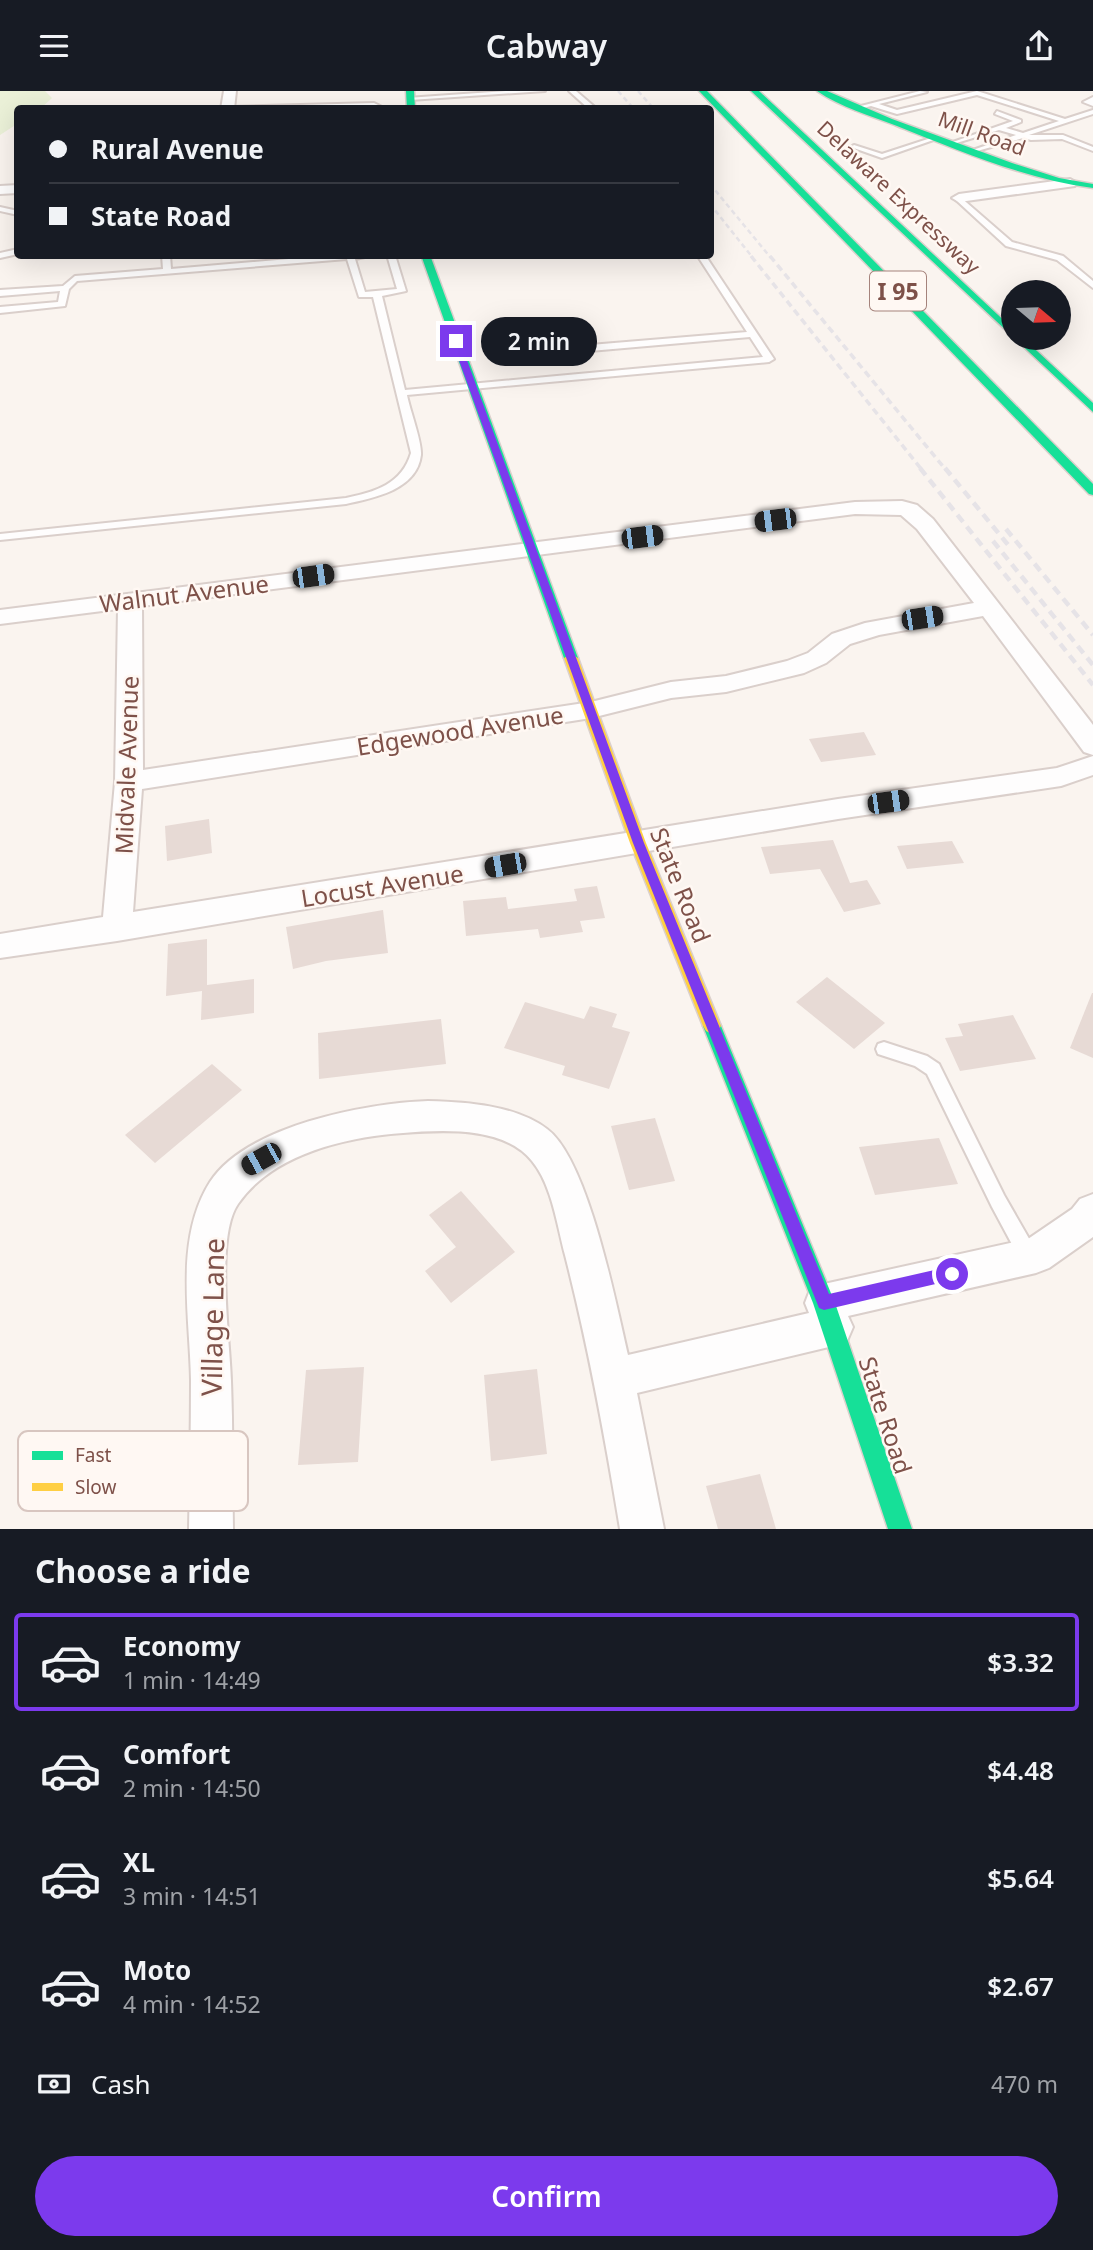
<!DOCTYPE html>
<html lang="en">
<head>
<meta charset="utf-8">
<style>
	:root { --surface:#171b24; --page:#242831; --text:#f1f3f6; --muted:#9ea1a6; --line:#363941; --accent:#7c3aed }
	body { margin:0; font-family:"Noto Sans",sans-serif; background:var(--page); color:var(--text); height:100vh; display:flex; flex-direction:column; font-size:26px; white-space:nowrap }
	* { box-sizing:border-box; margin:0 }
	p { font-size:23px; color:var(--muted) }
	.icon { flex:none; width:38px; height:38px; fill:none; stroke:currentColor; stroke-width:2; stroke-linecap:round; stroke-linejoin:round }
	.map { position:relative; height:1438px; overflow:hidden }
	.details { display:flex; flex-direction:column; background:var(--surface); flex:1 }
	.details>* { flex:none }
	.guide { position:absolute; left:14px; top:14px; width:700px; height:154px; border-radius:7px; box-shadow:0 7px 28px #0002; display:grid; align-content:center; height:154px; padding:0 35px; background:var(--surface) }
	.needle { width:46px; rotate:109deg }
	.tools { position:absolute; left:1001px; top:189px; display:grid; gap:14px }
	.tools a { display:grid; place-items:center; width:70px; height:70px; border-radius:50%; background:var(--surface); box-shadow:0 7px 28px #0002; font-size:35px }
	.end { position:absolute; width:32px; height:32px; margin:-16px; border:9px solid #7c3aed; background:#fff; box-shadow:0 0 0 4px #fff }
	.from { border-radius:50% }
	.bubble { position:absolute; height:49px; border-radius:24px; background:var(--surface); box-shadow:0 7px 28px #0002; font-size:23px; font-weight:600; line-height:49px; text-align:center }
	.car { position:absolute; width:21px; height:42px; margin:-21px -10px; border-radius:9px; box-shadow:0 0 5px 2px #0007; background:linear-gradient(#222 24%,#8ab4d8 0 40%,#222 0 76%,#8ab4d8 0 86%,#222 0) }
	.guide b { display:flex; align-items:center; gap:24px; height:66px; font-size:26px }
	.guide b+b { border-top:2px solid var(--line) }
	.guide i { width:18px; height:18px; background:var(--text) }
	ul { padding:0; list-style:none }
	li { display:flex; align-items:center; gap:21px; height:98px; margin:0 14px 10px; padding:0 21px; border:4px solid transparent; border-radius:7px }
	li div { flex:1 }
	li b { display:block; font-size:26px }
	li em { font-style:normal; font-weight:600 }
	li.selected { border-color:var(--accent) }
	li>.icon { width:63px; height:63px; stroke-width:1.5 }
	h2 { padding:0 35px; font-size:32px; line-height:84px }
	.pay { display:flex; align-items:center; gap:18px; height:77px; padding:0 35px; font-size:26px }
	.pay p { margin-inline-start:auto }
	.cta { display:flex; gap:14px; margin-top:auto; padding:14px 35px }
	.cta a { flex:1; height:80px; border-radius:42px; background:var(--accent); color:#fff; font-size:28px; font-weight:600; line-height:80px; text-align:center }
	header { display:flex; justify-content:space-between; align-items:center; height:91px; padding:0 35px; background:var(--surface); font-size:32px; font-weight:600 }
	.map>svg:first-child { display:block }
	.green { fill:#ebf1d8 }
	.building { fill:#e7dad5 }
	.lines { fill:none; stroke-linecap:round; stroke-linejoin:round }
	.lane-casing { stroke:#dacfcb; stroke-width:4 }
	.street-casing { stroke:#dacfcb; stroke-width:4 }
	.fast-casing { stroke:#dbd0cc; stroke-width:3 }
	.slow-casing { stroke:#dbd0cc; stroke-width:3 }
	.lane { fill:#fefdfd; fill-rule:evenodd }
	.street { fill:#fefdfd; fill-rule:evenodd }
	.fast { fill:#16e098; fill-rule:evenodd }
	.slow { fill:#ffcf43; fill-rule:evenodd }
	.rail-far2 { stroke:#e6e3e7; stroke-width:2.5; stroke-dasharray:5 3.5; stroke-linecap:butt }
	.rail-far1 { stroke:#e6e3e7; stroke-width:3.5; stroke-dasharray:7 4.5; stroke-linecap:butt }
	.rail { stroke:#e6e3e7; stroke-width:4.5; stroke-dasharray:9 6; stroke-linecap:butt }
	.route { fill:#7c3aed }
	.labels { text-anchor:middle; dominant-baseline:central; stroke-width:5; stroke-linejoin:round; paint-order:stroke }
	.far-street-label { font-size:21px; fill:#7e5149; stroke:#fff8f3 }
	.shield { fill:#fff8f3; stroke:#a5837c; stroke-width:2 }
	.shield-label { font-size:23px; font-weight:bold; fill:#7e5149 }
	.street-label { font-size:24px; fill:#7e5149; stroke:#fff8f3 }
	.near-street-label { font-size:28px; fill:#7e5149; stroke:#fff8f3 }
	.key { fill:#fff8f3; stroke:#d8c6c0; stroke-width:2 }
	.key-label { font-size:19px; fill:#7e5149 }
</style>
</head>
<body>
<header><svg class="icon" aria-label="menu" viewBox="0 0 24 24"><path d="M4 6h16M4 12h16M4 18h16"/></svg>Cabway<svg class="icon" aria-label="share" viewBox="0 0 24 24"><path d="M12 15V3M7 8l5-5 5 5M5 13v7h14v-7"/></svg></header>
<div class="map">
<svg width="1093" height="1438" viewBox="0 0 1093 1438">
	<rect width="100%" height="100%" fill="#faf4ef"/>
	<path class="green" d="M0,0H45L52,7L41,17L18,18L17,33L0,44Z"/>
	<g class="building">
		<path d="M864,641L876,664L821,671L809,648Z"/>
		<path d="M209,728L212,762L167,770L165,735Z"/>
		<path d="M833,749L850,792L867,789L881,813L844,821L820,778L770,783L761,756Z"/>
		<path d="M952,750L964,772L907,778L897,755Z"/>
		<path d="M597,795L605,827L580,830L583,841L540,847L538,838L466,845L463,810L506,806L508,818L577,810L574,798Z"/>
		<path d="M383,819L388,862L326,870L293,878L286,836Z"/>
		<path d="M207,848V894L254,888V922L201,929L202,900L166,905L168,853Z"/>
		<path d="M827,886L885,932L854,958L796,911Z"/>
		<path d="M1092,902H1093V967L1070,957Z"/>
		<path d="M525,911L584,928L590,915L617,923L612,936L630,941L609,998L562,984L565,975L504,957Z"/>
		<path d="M1013,924L1036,968L960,980L945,947L963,945L958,933Z"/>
		<path d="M441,928L446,973L319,988L318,942Z"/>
		<path d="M212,973L242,999L155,1072L125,1044Z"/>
		<path d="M655,1027L675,1090L629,1099L611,1035Z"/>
		<path d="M939,1047L958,1093L875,1104L859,1056Z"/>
		<path d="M461,1100L515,1161L451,1212L425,1180L456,1156L429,1124Z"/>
		<path d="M364,1276L358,1371L298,1374L306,1279Z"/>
		<path d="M537,1278L547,1363L491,1370L484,1284Z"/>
		<path d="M760,1383L776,1438H718L706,1395Z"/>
	</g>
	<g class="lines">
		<g class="lane-casing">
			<g id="lane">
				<path d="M506,0H545L410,9L407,7Z"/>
				<path d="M569,0H576L597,18H589Z"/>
				<path d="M920,0L927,1L879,13L897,19L977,0L1065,28L1093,19V23L1029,44H1063L1093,56V60L1062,48L1031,49L1023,47L970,62V60L1016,44L999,39L950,54V52L1013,30L995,23L997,20L1021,29V31L1006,37L1023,42L1059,30L977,4L897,23L871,15L856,19L853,17Z"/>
				<path d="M1093,6V15L1083,11Z"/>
				<path d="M374,12L386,18H226L229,16Z"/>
				<path d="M134,16H204L207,18H131Z"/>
				<path d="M934,46L939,47L882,67L851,56L854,54L882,63Z"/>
				<path d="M959,105L1012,151L1063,165L1093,190V197L1057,169L1006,155L956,109V105Z"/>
				<path d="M0,116L18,120V124L0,120Z"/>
				<path d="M18,158V163L0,167V162Z"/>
				<path d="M162,164H170L171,178L335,164H375L355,168L365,201L397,198L387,164H395L406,200L382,205L405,299L763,266L750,246L590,260L585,257L590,254L747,241L697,164H705L774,268L769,271L407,304C410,320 422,350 421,364C417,399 373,407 346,413L0,449V443L346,407C375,401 402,393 411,362L373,206H359L347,168L77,190L69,198L65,215L0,222V216L58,211L60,200L0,205V199L63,195L75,185L163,178Z"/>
				<path d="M884,951L927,965L939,973L1004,1104L1035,1158L1037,1164L1035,1170L1028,1173L1021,1170L992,1116L927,983L915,975L878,963L876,958L878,953Z"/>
			</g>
		</g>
		<g class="street-casing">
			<g id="street">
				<path d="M224,0H236L234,18H221Z"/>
				<path d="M1070,88L1077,92L1075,95L959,111L952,107L959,103Z"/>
				<path d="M18,94V102L0,103V95Z"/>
				<path d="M902,410L917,414L933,428L1090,630L1093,634V664L1084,661L983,525L879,544L850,553L826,572L804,582L726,601L671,607L591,627L142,698L133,821L838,708L1057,677L1093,665V684L1061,695L838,728L117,850L0,867V843L103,826L115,691L118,518L0,533V519L855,411ZM855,423L901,424L917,438L974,512L865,532L832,543L808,562L787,570L726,585L671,591L591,611L143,679L142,515Z"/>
				<path d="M428,1010C466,1011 515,1014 547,1038C588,1068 616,1213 628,1264L809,1222L805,1212L810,1199L824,1193L1028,1148L1072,1118L1080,1108L1093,1103V1146L1049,1177L1036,1182L848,1225L853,1236L847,1250L833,1255L637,1302L664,1438H620C605,1346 588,1254 565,1164C557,1134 552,1094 532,1070C504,1035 442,1039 403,1042C346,1046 272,1063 238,1113C215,1146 230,1249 231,1290C233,1339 232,1389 233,1438H189C190,1388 191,1339 191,1289C190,1226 174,1148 210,1091C246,1035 366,1012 428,1010Z"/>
			</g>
		</g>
		<g class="fast-casing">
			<g id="fast">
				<path d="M406,0H414L415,18H407Z"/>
				<path d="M699,0H707L1093,393V404L1089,403Z"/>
				<path d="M751,0H759L1013,238V247H1023L1093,312V321Z"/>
				<path d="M817,0H827L892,28L1012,72L1059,87L1093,93V97C1025,88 960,60 897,35C871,25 840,16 817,0Z"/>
				<path d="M421,164H430L578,567L576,570L571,571L564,567Z"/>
				<path d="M712,927L718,930L721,935L835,1212L912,1438H888L813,1212L703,935L706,930Z"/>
			</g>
		</g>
		<g class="slow-casing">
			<path id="slow" d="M571,563L578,567L646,752L721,935L718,940L712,943L706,940L703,935L630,752L564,567Z"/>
		</g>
		<use href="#lane" class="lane"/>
		<use href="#street" class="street"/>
		<use href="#fast" class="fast"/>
		<use href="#slow" class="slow"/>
		<g class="rail-far2">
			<path d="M618,0L634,18"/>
			<path d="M638,0L654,18"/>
			<path d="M710,93L771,167"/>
			<path d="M710,113L753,167"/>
		</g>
		<g class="rail-far1">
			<path d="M751,165L922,379"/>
			<path d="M770,165L946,379"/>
		</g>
		<g class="rail">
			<path d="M920,377L1093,594"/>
			<path d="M945,377L1009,455"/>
			<path d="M1006,438L1093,544"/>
			<path d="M993,450L1093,574"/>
		</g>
	</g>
	<path class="route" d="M456,247L460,250L644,752L829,1203L952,1175L957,1178L960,1183L957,1188L824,1219L819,1217L633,752L452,250Z"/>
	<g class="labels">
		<g class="far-street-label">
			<text transform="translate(982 42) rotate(20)">Mill Road</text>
			<text transform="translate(899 106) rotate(43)">Delaware Expressway</text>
		</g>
		<rect class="shield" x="870" y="180.5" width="56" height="39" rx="5"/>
		<g class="shield-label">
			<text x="898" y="200">I 95</text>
		</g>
		<g class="street-label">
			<text transform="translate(184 502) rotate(-7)">Walnut Avenue</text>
			<text transform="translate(460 639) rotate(-9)">Edgewood Avenue</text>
			<text transform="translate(126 674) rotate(-88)">Midvale Avenue</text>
			<text transform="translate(382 794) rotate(-9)">Locust Avenue</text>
			<text transform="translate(681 794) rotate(68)">State Road</text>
			<text transform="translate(886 1324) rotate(72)">State Road</text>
		</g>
		<g class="near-street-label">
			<text transform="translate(212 1226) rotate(-89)">Village Lane</text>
		</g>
	</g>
	<rect x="18" y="1340" width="230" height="80" rx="10" class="key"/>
	<rect x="32" y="1360" width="31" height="9" fill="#16e098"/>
	<rect x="32" y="1392" width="31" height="8" fill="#ffcf43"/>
	<g class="key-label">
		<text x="75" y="1371">Fast</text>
		<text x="75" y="1403">Slow</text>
	</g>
</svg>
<div class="tools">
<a><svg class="needle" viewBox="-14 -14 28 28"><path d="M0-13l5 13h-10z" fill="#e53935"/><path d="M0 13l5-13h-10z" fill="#9ea1a6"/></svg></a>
</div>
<i class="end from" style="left:952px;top:1183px"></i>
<i class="end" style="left:456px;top:250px"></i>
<div class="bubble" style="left:481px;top:226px;width:116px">2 min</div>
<i class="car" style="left:775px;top:429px;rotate:263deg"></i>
<i class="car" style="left:642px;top:446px;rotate:83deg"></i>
<i class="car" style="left:313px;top:485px;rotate:82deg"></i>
<i class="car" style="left:922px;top:527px;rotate:81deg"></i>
<i class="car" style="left:888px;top:711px;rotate:82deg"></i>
<i class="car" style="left:505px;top:774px;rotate:260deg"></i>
<i class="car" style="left:261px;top:1068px;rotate:241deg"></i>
<div class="guide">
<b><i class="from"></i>Rural Avenue</b>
<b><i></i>State Road</b>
</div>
</div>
<section class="details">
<h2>Choose a ride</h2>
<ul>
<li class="selected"><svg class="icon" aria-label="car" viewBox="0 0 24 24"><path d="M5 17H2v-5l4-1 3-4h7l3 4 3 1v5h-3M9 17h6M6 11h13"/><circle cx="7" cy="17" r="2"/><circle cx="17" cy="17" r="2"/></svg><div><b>Economy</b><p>1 min · 14:49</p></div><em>$3.32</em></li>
<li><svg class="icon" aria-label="car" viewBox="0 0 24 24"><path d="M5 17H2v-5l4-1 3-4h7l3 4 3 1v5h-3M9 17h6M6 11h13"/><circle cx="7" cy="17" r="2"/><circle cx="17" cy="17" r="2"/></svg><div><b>Comfort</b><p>2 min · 14:50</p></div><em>$4.48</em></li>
<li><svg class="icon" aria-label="car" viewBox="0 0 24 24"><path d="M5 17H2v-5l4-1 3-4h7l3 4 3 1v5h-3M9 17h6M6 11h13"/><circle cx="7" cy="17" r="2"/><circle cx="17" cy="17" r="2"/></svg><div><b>XL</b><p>3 min · 14:51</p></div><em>$5.64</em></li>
<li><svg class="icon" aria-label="car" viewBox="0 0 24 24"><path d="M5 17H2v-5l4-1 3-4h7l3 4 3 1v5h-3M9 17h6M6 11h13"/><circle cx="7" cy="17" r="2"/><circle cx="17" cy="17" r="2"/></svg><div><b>Moto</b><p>4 min · 14:52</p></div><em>$2.67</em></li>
</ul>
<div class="pay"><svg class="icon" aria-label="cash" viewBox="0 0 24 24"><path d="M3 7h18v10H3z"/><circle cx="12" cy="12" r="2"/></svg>Cash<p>470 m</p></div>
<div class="cta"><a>Confirm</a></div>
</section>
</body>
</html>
